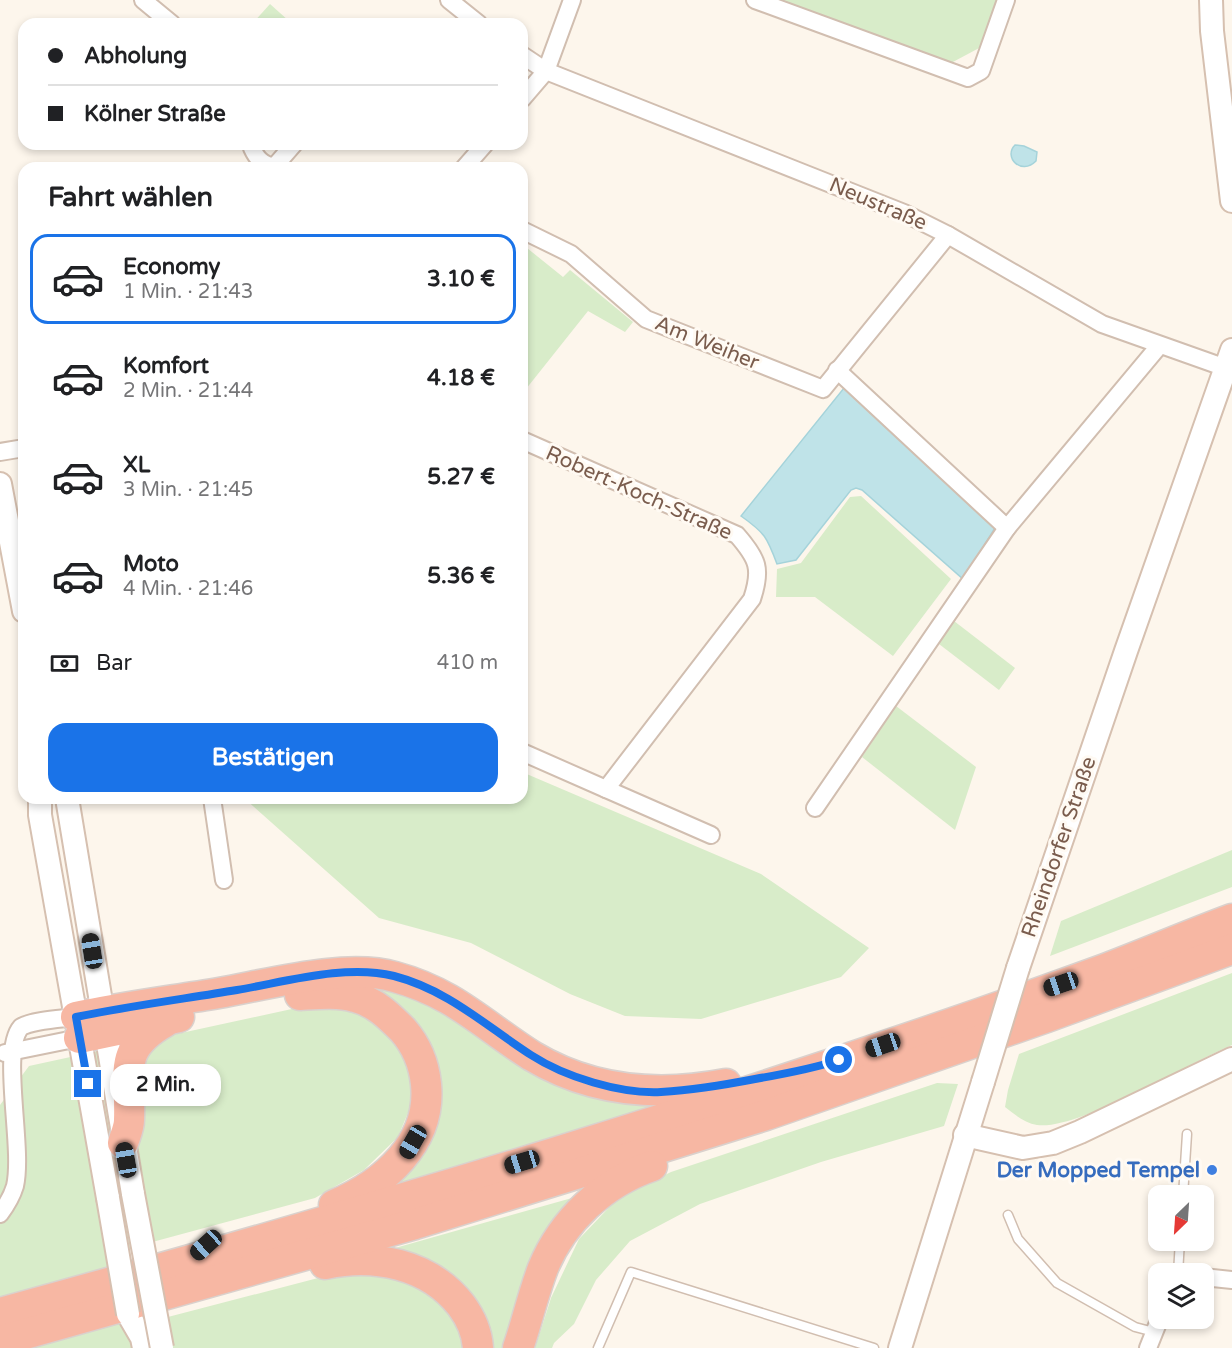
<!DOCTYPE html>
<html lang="de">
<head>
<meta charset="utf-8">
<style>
	:root { --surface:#fff; --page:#f2f2f2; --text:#202124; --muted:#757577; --line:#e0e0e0; --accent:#1a73e8 }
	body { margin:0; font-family:"Varela Round",sans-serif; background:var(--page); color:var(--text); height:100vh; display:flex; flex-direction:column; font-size:22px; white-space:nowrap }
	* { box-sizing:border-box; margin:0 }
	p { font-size:20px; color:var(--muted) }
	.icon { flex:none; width:33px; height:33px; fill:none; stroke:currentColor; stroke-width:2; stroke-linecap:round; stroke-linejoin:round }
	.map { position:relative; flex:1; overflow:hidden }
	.details { position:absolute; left:18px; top:162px; width:510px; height:642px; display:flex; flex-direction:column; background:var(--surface); border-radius:18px; box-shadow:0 3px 9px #0003 }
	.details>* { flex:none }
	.banner { position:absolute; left:18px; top:18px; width:510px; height:132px; border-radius:18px; box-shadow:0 3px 9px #0003; display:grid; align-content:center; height:132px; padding:0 30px; background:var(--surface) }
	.needle { width:39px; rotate:205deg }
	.fabs { position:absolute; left:1148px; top:1185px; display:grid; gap:12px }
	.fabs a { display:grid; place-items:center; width:66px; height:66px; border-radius:12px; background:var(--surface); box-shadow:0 3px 9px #0003; font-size:30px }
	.end { position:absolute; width:27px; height:27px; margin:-14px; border:8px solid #1a73e8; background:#fff; box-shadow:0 0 0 3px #fff }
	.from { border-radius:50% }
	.bubble { position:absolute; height:42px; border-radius:18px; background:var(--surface); box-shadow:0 3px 9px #0003; font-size:20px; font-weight:700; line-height:42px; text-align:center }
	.car { position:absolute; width:18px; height:36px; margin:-18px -9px; border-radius:8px; box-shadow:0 0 4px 2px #0007; background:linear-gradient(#222 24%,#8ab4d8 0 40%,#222 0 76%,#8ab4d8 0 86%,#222 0) }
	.banner b { display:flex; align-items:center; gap:21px; height:57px; font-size:22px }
	.banner b+b { border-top:2px solid var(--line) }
	.banner i { width:15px; height:15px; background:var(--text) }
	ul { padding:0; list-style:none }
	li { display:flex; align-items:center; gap:18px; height:90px; margin:0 12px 9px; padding:0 18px; border:3px solid transparent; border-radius:18px }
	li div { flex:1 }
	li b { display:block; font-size:22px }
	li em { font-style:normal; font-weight:700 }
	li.current { border-color:var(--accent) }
	li>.icon { width:54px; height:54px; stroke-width:1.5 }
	h2 { padding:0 30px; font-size:27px; line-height:72px }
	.pay { display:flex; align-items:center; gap:15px; height:66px; padding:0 30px; font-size:22px }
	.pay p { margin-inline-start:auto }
	.cta { display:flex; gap:12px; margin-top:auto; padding:12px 30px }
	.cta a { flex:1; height:69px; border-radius:18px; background:var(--accent); color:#fff; font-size:24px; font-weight:700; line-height:69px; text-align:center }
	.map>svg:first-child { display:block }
	.green { fill:#d8ecc9 }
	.water { fill:#bfe3e8; stroke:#a5d3da; stroke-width:1.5 }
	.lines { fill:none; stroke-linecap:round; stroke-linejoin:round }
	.service-casing { stroke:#d1beb0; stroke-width:11 }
	.minor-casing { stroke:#d1beb0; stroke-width:20 }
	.secondary-casing { stroke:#d6c0b0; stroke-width:26 }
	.motorway-casing { stroke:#dad1cd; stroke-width:33 }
	.service { stroke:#fff; stroke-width:8 }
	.minor { stroke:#fff; stroke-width:16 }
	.secondary { stroke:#fff; stroke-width:22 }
	.motorway { stroke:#f7b7a3; stroke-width:30 }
	.secondary-bridge-casing { stroke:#d6c0b0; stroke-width:26; stroke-linecap:butt }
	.secondary-bridge { stroke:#fff; stroke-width:22 }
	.route { stroke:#1a73e8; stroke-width:8 }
	.shop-dot { fill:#3f7fe0; stroke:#fffaf3; stroke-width:2 }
	.labels { text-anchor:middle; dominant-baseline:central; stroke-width:6; stroke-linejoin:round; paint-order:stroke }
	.street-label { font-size:21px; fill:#7a5c4d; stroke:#fffaf3 }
	.shop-label { font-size:21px; font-weight:bold; fill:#366cbe; stroke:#fffaf3; text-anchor:end }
</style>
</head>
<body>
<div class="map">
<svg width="1232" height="1348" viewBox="0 0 1232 1348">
	<rect width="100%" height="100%" fill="#fdf6ec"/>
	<g class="green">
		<path d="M778,0H998L981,47L951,63Z"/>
		<path d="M270,4L289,21L286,24H252Z"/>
		<path d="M522,244L563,277L570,270L633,322L625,332L588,311L522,394Z"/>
		<path d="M861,496L951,579L893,656L815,597H776L777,569L801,563L850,497Z"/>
		<path d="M954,621L1015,668L999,690L939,644Z"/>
		<path d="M896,706L976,767L955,830L862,757Z"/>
		<path d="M522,772L761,874L869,948L841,977L701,1019L625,1016L570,994L471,943L379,918L244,798H522Z"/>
		<path d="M1232,850V887L1050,956L1061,921Z"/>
		<path d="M1232,973V1045C1188,1063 1078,1131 1037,1125C1025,1123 1015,1115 1005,1107L1008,1090L1019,1054Z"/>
		<path d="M371,986L402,991L664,1103L387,1190L419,1160L437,1116Z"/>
		<path d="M301,1007L342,1009L372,1019L403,1050L412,1077V1103L398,1137L364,1170L315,1198L108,1254L122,1329L341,1272L402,1277L425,1290L448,1310L465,1337L467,1348H0V1105L29,1066Z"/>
		<path d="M937,1083L958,1084L944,1126L821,1162L700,1204L630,1241L596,1280L574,1324L554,1343L552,1348H535L551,1298L579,1239L618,1198L671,1172Z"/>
		<path d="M579,1196L507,1348H487L471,1305L381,1252Z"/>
	</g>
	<g class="water">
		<path d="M1015,145L1024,146L1037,152L1036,161C1021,176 1003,157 1015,145Z"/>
		<path d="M844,388L995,528L963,579L862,490L856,488L851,490L796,560L777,564C767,537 765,533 741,516Z"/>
	</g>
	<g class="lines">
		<g class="service-casing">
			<g id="service">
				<path d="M1183,1196L1187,1134"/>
				<path d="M1008,1215L1018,1239L1057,1283L1135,1327L1154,1332"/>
				<path d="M1178,1274L1180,1240"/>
				<path d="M598,1348L631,1272L874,1348"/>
			</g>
		</g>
		<g class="minor-casing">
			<g id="minor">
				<path d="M143,0L172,24"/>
				<path d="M449,0L479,24"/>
				<path d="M755,0L968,78L981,71L1006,0"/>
				<path d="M522,55L546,71L904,213L948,235L1102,324L1226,368"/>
				<path d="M522,99L546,71L572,0"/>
				<path d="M253,144L252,148C257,159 262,164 274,167L294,144"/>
				<path d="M464,168L485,144"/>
				<path d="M522,230L571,254L646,319L823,389L948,235"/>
				<path d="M837,370L1007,528"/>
				<path d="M522,440L737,535C758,559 762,569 752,599L606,789L522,752"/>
				<path d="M0,452L24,448"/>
				<path d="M606,789L711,835"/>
				<path d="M212,798L224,880"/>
				<path d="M815,808L1007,528L1159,346"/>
				<path d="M5,1053L79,1038"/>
				<path d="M0,1214C6,1206 12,1196 15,1186C24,1147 0,1051 21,1027C34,1020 61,1019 76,1017"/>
				<path d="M1203,1277L1232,1280"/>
				<path d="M1148,1348L1160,1318"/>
			</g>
		</g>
		<g class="secondary-casing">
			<g id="secondary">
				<path d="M1211,0L1212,31L1232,201"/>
				<path d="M0,484L24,611"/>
				<path d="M40,798V815L108,1198"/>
				<path d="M67,798L133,1194"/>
				<path d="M1018,968L1126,651L1232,350"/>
				<path d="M965,1135L1023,1148L1053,1143L1080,1132L1232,1059"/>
				<path d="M128,1314L142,1338L144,1348"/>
				<path d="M900,1348L983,1082"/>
			</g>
		</g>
		<g class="motorway-casing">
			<g id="motorway">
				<path d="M300,995C318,994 337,992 355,997C375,1002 389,1016 403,1030C416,1045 424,1064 426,1084C432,1143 384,1184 334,1205"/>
				<path d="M76,1017C123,1007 171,1001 219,993C270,984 346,963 395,977C454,993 483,1025 532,1056C592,1092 658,1097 726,1084"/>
				<path d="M79,1038L179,1017"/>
				<path d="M123,1143C125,1136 129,1128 129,1120C131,1073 116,1050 165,1022"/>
				<path d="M325,1264C374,1253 429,1264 461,1305C470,1317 477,1332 478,1348"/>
				<path d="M0,1313C372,1211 742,1101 1105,969C1147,953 1189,935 1232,919"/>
				<path d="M0,1341L415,1224L766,1115L1047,1017L1232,949"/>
				<path d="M518,1348C527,1322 533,1294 543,1268C563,1220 603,1183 652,1166"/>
			</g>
		</g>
		<use href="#service" class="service"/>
		<use href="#minor" class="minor"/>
		<use href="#secondary" class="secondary"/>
		<use href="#motorway" class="motorway"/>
		<g class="secondary-bridge-casing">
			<g id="secondary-bridge">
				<path d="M983,1082L1018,968"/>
				<path d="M133,1194L162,1348"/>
				<path d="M108,1198L128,1314"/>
			</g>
		</g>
		<use href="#secondary-bridge" class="secondary-bridge"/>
	</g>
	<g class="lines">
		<path class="route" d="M88,1084L76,1017C129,1006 183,999 237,990C285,982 345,964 394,976C448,990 486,1026 531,1055C565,1077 620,1094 661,1092C692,1090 724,1085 755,1079C784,1074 812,1069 839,1060"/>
	</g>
	<circle class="shop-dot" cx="1212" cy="1170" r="6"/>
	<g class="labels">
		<g class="street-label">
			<text transform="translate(878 204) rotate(23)">Neustraße</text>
			<text transform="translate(707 343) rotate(22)">Am Weiher</text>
			<text transform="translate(639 493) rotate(24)">Robert-Koch-Straße</text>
			<text transform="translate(1059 847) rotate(-71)">Rheindorfer Straße</text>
		</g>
		<g class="shop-label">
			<text x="1200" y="1170">Der Mopped Tempel</text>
		</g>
	</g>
</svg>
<div class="fabs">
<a><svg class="needle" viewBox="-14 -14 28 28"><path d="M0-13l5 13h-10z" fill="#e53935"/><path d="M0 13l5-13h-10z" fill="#757577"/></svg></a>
<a><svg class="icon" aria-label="layers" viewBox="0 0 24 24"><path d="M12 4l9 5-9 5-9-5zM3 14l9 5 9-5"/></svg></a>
</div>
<i class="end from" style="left:839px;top:1060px"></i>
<i class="end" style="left:88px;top:1084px"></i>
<div class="bubble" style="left:110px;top:1064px;width:111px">2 Min.</div>
<i class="car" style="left:92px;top:951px;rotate:351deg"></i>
<i class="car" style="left:1061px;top:984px;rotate:251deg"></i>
<i class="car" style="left:883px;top:1045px;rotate:251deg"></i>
<i class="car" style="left:413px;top:1142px;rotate:210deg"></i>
<i class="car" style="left:126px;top:1160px;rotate:350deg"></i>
<i class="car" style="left:522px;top:1162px;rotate:253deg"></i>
<i class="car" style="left:206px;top:1245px;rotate:228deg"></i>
<div class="banner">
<b><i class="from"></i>Abholung</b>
<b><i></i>Kölner Straße</b>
</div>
<section class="details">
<h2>Fahrt wählen</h2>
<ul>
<li class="current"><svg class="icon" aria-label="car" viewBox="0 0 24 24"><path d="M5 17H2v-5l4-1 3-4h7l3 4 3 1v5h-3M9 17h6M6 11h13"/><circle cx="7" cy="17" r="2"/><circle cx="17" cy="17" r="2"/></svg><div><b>Economy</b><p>1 Min. · 21:43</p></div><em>3.10 €</em></li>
<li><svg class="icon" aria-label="car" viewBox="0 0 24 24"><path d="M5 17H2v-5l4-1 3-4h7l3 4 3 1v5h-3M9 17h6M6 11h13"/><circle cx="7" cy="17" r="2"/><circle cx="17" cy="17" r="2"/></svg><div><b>Komfort</b><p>2 Min. · 21:44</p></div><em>4.18 €</em></li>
<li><svg class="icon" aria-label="car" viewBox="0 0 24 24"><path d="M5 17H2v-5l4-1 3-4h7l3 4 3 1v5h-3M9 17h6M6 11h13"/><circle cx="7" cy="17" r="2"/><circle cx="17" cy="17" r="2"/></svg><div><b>XL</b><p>3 Min. · 21:45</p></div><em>5.27 €</em></li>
<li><svg class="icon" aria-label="car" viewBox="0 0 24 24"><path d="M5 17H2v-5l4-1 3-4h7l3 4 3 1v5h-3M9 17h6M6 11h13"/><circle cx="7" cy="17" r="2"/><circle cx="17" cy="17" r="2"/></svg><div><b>Moto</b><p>4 Min. · 21:46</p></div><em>5.36 €</em></li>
</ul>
<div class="pay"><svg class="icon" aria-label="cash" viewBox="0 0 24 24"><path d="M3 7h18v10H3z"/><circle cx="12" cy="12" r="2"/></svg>Bar<p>410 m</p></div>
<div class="cta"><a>Bestätigen</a></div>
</section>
</div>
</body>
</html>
